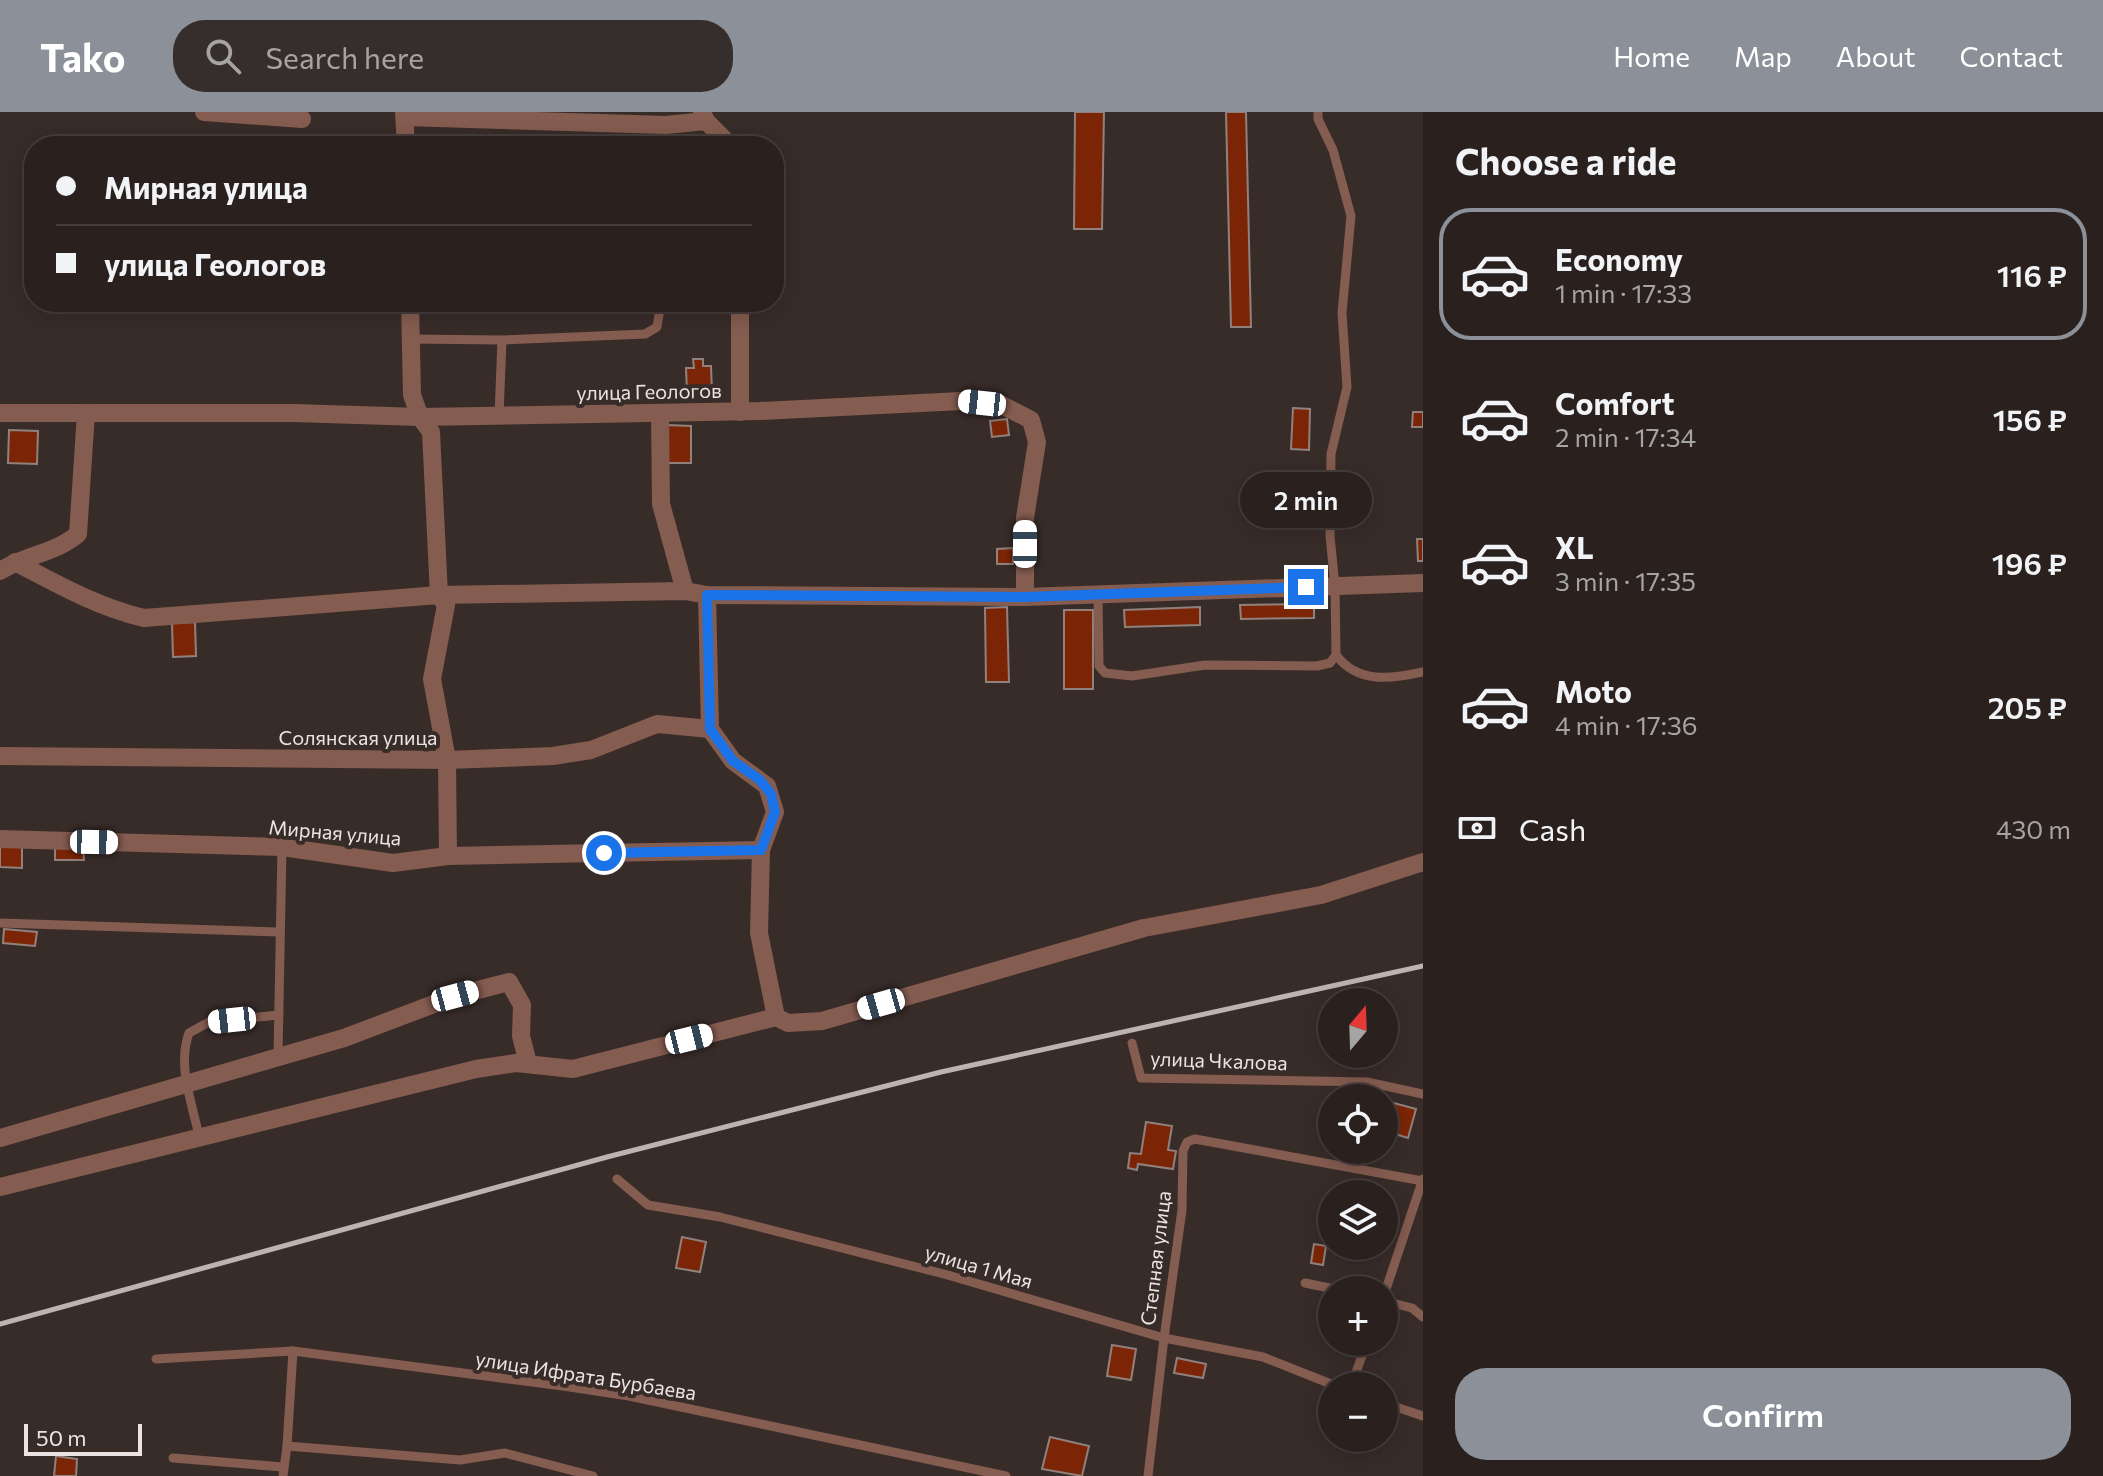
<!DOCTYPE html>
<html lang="en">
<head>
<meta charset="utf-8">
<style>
	:root { --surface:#2a211f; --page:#362e2c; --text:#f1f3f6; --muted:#a5a3a4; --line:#463e3d; --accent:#8c9099 }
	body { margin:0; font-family:Commissioner,sans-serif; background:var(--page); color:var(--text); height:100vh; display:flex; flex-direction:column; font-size:30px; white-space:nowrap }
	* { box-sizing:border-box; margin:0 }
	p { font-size:26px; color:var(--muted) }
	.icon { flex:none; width:44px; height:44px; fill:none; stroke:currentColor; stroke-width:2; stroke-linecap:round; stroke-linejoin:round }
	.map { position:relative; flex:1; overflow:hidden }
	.details { display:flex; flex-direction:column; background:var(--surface); width:680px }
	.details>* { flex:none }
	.hud { position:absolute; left:24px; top:24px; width:760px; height:176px; border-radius:32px; box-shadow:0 4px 20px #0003,0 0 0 2px var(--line); display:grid; align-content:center; height:176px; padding:0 32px; background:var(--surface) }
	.needle { width:52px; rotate:19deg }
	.fabs { position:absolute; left:1318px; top:876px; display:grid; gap:16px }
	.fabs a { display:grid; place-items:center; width:80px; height:80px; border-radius:50%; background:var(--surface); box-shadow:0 4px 20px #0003,0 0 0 2px var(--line); font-size:40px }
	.scale { position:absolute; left:24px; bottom:20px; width:118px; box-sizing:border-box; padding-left:8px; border:4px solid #ece4e2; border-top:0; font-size:22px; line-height:28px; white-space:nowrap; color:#ece4e2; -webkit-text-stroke:6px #382c29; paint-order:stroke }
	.end { position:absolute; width:36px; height:36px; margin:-18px; border:10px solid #1a73e8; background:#fff; box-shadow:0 0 0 4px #fff }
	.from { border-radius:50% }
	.bubble { position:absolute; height:56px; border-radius:28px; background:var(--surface); box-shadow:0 4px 20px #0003,0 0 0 2px var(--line); font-size:26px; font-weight:600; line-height:56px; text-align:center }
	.car { position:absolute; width:24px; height:48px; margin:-24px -12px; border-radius:10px; box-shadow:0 0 6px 2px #0007; background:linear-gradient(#fff 24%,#345 0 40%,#fff 0 76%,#345 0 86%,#fff 0) }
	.hud b { display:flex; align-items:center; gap:28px; height:76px; font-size:30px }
	.hud b+b { border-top:2px solid var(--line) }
	.hud i { width:20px; height:20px; background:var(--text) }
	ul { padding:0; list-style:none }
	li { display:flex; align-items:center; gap:24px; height:132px; margin:0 16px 12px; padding:0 16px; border:4px solid transparent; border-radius:32px }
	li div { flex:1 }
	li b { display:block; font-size:30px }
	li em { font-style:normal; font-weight:600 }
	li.on { border-color:var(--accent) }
	li>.icon { width:72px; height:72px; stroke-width:1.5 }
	h2 { padding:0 32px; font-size:36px; line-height:96px }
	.pay { display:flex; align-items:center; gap:20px; height:88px; padding:0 32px; font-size:30px }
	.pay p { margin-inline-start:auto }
	.cta { display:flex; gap:16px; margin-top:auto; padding:16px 32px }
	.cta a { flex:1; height:92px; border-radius:32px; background:var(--accent); color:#fff; font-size:32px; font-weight:600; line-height:92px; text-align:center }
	header { display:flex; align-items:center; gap:48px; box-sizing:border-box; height:112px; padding:0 40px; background:var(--accent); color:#fff }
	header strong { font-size:38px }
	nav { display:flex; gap:44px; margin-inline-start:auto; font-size:28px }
	.search { width:560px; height:72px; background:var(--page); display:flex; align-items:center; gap:20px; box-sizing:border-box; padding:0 28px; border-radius:32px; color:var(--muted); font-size:30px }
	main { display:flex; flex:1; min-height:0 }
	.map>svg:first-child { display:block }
	.building { fill:#7c2506; stroke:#90817d; stroke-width:2 }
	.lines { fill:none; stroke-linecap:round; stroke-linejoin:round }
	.service { stroke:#855c50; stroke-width:9 }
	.minor { stroke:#855c50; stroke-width:18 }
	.rail { stroke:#bdb4b2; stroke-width:5 }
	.route { stroke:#1a73e8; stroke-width:10 }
	.labels { text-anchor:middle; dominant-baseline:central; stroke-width:8; stroke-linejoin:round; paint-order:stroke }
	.street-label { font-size:20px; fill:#ece4e2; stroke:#382c29 }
</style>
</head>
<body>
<header>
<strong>Tako</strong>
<div class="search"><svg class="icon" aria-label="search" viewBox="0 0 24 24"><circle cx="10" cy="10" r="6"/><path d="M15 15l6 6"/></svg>Search here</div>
<nav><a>Home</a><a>Map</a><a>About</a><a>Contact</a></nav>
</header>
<main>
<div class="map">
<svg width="1423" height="1364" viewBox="0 0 1423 1364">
	<rect width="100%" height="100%" fill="#382c29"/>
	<g class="building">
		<path d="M1075,0H1104L1102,117H1074Z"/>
		<path d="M1226,0H1246L1251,215H1231Z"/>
		<path d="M316,23L317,34H302V24Z"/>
		<path d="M374,28V34H354V29Z"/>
		<rect x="588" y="190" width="27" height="7"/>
		<path d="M693,247H703V254H711L712,280L687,281L686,256H694Z"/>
		<path d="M1293,296L1310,297L1309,338L1291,337Z"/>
		<path d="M1413,300H1423V315H1412Z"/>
		<path d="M1007,307L1009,323L992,325L990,309Z"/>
		<path d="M667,313L691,314V351H667Z"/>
		<path d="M9,318L38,319L37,352L8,351Z"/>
		<path d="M1417,427H1423V449H1418Z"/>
		<path d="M1013,436V452H997V437Z"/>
		<path d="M1314,492V506L1241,507L1240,493Z"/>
		<path d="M1007,495L1009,570H986L985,496Z"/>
		<path d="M1200,495V513L1125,515L1124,498Z"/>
		<rect x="1064" y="498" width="29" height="79"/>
		<path d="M195,510L196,544L173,545L172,511Z"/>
		<path d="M0,733L22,734V756L0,755Z"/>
		<path d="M55,736H83L84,748H55Z"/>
		<path d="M4,817L37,820L35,834L3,831Z"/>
		<path d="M1390,990L1416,997L1408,1026L1392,1021L1396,1006L1386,1003Z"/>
		<path d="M1146,1010L1172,1014L1168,1038L1176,1039L1173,1057L1138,1052L1137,1058L1128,1056L1130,1041L1141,1042Z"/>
		<path d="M682,1125L706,1130L700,1160L676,1156Z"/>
		<path d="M1314,1132L1326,1134L1323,1153L1311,1151Z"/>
		<path d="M1112,1233L1136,1237L1131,1268L1107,1264Z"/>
		<path d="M1177,1246L1206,1252L1203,1266L1174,1261Z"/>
		<path d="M1050,1325L1089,1334L1082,1364L1042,1357Z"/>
		<path d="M56,1344L77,1347L76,1364H54Z"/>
	</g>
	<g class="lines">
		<g class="service">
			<path d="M410,227L502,228L645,222L657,215L661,190"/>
			<path d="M499,304L502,228"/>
			<path d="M1098,482L1099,554L1105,561L1132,564L1205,553L1317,554L1330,551L1336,543L1335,474L1330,424L1331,342L1347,275L1342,201L1351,104L1333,38L1318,7V0"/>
			<path d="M1336,543C1358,572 1391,567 1423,560"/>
			<path d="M0,811L279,820"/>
			<path d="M1132,931L1141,966L1367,970L1423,982"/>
			<path d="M278,944L282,735"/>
			<path d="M199,1024C192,991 177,953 189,921L209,910L279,903"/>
			<path d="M617,1067L648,1093L720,1105L944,1162L1164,1226L1263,1245L1336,1274"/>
			<path d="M1305,1171L1339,1178"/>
			<path d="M1384,1183L1423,1067"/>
			<path d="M1384,1189L1412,1196L1423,1205"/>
			<path d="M293,1239L287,1334L460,1348L505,1341L593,1364"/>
			<path d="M156,1247L293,1239L563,1274L629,1284L1006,1364"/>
			<path d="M1351,1274L1367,1230"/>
			<path d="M1384,1291L1423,1304"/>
			<path d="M173,1346L283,1355"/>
			<path d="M283,1364L287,1334"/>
			<path d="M1148,1364L1164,1226L1182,1098L1183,1039L1187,1030L1195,1027L1423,1069"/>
		</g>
		<g class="minor">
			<path d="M204,0L302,7"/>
			<path d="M404,0L406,34"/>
			<path d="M702,0L706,9L731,34"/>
			<path d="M405,5L666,13L706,9"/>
			<path d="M410,190L412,283L420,305L431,320L439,483L446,493L432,567L447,648L448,744"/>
			<path d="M740,190V300"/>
			<path d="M0,301H295L420,305L760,299L961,289L1002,293L1031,308L1037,330L1025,406V485"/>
			<path d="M660,301L661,392L685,479"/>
			<path d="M15,450C57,472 97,495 144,506L439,483L685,479L707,483L1025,485L1423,471"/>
			<path d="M0,459C25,443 56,441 78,422L86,301"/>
			<path d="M707,483L710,617L733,649L767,674L775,700L761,738L759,821L776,905"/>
			<path d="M0,644L447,648L553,644L591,638L657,612L710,617"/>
			<path d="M0,727L282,735L393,751L448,744L761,738"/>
			<path d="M0,1026L344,926L455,884L509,870L522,893L521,924L528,951"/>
			<path d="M0,1075L476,957L516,951L573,957L776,905L788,911L822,909L1144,816L1321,783L1423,750"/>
		</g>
		<path class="rail" d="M0,1212L607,1045L941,960L1423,854"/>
	</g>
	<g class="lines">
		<path class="route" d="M604,741L761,738L775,700L771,682L760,668L733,649L710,617L707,483L1025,485L1306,475"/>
	</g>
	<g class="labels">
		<g class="street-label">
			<text transform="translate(649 279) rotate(-1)">улица Геологов</text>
			<text x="358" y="625">Солянская улица</text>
			<text transform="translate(335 720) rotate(5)">Мирная улица</text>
			<text transform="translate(1219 948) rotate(2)">улица Чкалова</text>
			<text transform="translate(1155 1146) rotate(-83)">Степная улица</text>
			<text transform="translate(979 1154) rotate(16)">улица 1 Мая</text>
			<text transform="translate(586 1263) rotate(9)">улица Ифрата Бурбаева</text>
		</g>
	</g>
</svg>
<div class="fabs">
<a><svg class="needle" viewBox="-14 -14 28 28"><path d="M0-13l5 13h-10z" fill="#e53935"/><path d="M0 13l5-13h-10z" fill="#a5a3a4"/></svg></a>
<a><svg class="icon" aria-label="locate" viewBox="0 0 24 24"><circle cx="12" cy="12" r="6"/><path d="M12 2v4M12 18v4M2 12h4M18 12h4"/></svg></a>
<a><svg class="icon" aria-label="layers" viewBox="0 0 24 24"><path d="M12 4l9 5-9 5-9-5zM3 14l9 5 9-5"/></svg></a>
<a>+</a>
<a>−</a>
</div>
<div class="scale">50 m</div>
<i class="end from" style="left:604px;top:741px"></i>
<i class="end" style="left:1306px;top:475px"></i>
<div class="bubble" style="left:1240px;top:360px;width:132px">2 min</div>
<i class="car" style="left:982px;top:291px;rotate:276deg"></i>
<i class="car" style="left:1025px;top:432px;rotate:0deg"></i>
<i class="car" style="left:94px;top:730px;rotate:91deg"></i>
<i class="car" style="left:455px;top:884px;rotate:75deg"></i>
<i class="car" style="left:881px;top:892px;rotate:254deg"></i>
<i class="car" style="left:232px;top:908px;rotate:264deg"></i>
<i class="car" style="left:689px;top:927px;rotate:76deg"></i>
<div class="hud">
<b><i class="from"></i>Мирная улица</b>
<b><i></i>улица Геологов</b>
</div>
</div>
<section class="details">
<h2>Choose a ride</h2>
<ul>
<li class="on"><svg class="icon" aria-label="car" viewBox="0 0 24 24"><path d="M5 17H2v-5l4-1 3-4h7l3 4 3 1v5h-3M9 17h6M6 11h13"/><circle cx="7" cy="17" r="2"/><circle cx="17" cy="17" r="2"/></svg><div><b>Economy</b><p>1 min · 17:33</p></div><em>116 ₽</em></li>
<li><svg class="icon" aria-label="car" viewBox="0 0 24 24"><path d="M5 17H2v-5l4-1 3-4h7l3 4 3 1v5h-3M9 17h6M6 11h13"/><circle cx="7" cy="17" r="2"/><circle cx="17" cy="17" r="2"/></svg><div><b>Comfort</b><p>2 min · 17:34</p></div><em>156 ₽</em></li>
<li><svg class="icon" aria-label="car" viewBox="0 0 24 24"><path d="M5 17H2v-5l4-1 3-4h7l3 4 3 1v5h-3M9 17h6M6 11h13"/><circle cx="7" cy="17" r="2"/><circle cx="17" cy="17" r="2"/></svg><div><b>XL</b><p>3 min · 17:35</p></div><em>196 ₽</em></li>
<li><svg class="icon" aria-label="car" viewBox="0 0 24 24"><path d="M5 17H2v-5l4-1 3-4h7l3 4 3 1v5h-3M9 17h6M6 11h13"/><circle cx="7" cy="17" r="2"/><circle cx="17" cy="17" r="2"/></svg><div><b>Moto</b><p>4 min · 17:36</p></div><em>205 ₽</em></li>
</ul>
<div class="pay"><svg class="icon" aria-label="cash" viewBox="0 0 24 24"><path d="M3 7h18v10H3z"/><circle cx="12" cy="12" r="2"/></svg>Cash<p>430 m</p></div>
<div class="cta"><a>Confirm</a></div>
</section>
</main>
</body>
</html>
